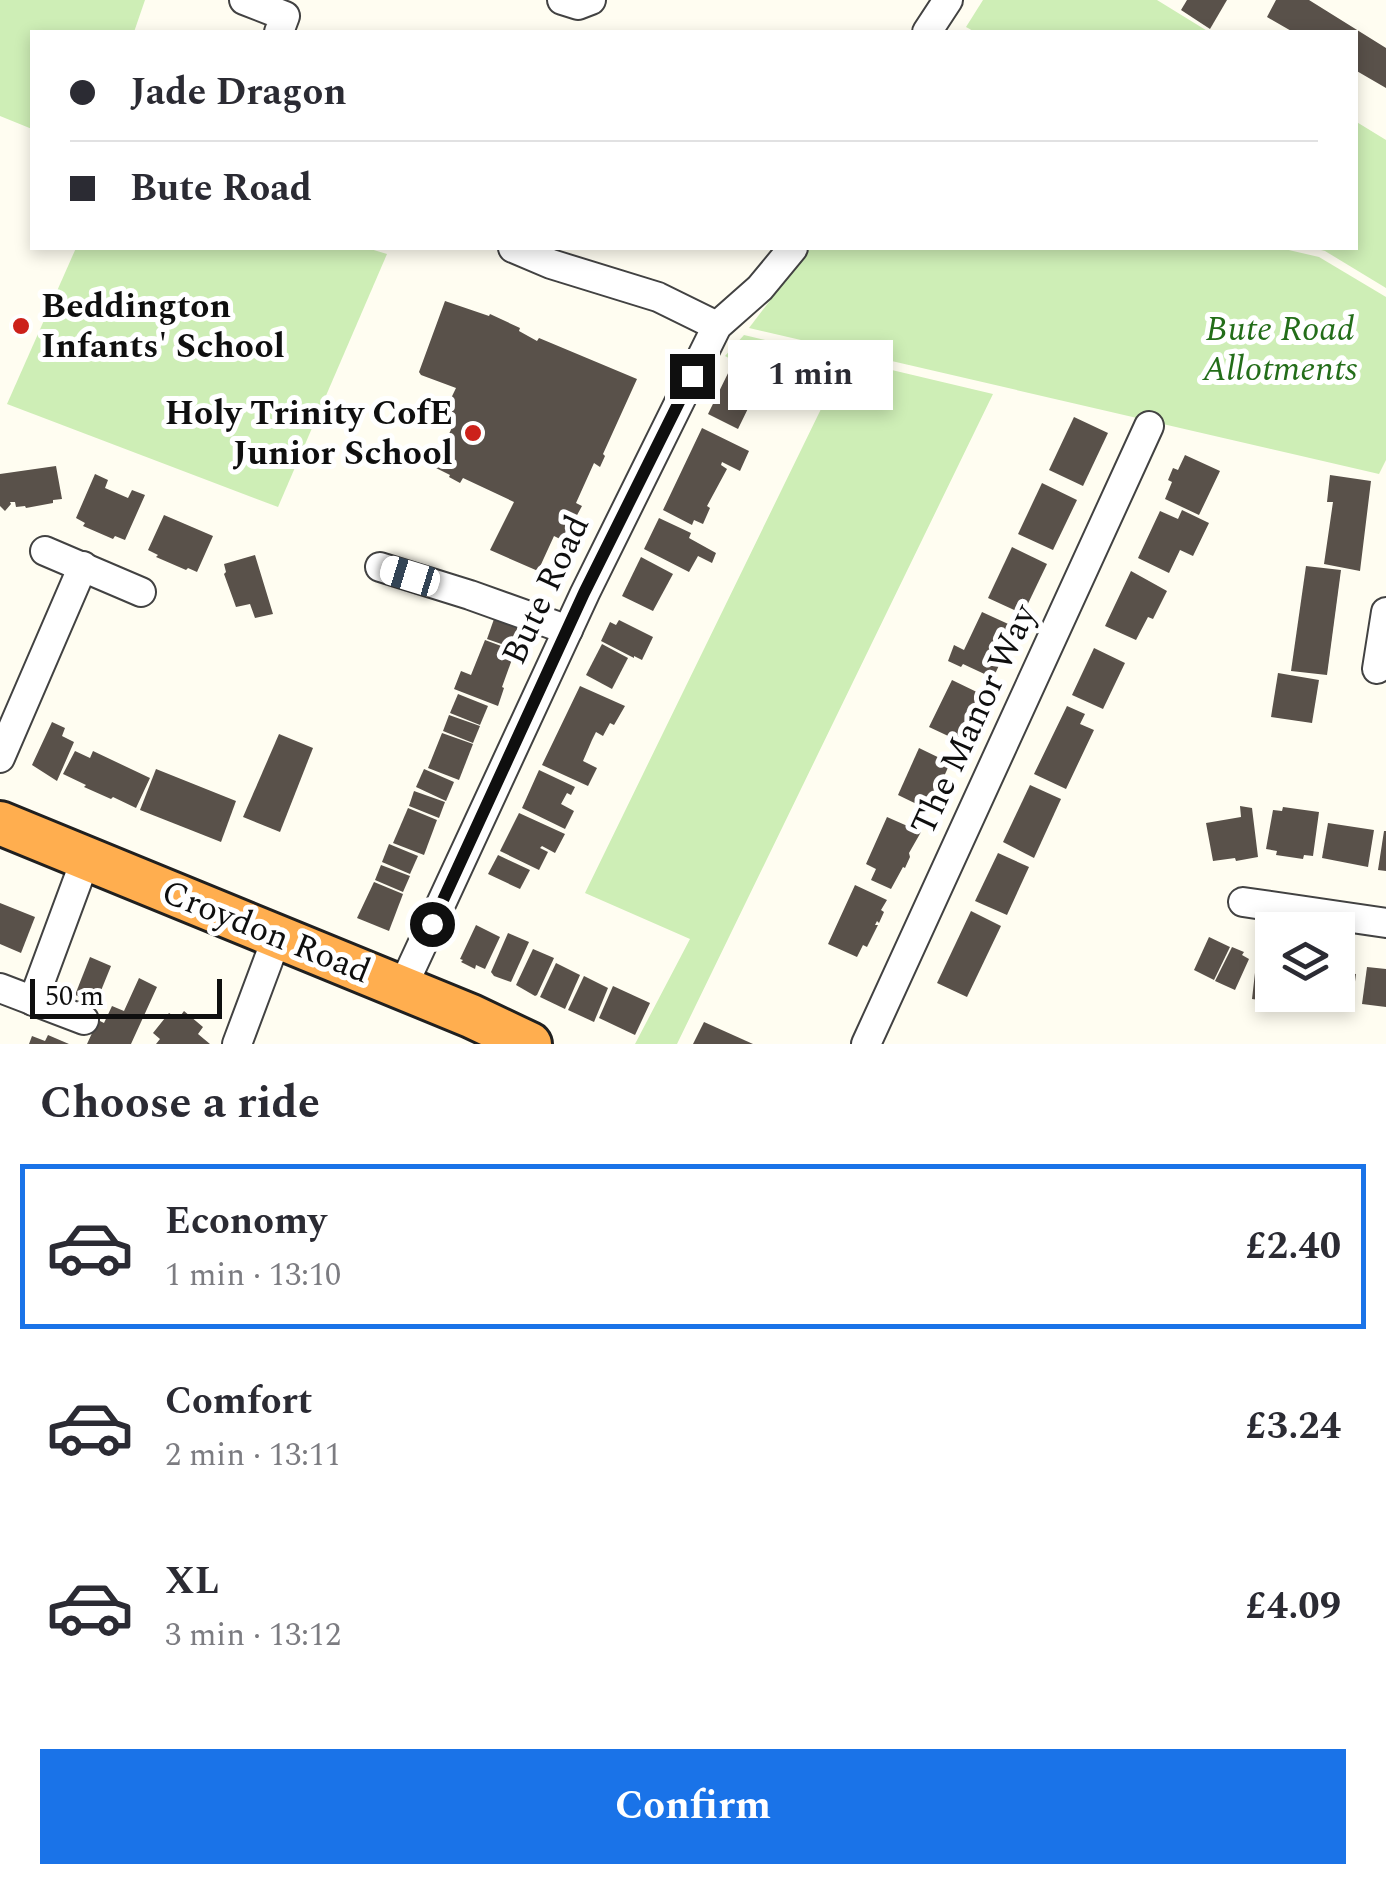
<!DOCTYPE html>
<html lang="en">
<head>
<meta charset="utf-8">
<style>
	:root { --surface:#fff; --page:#f7f7f7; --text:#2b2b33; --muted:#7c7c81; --line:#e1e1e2; --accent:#1a73e8 }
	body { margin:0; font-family:Spectral,serif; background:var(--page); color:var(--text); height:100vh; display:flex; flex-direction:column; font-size:38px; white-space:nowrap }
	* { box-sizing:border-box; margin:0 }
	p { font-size:32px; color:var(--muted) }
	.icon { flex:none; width:55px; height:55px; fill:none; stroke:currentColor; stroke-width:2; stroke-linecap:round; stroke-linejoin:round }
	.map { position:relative; height:1044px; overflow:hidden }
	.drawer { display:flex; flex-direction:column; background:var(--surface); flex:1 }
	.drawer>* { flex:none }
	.banner { position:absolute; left:30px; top:30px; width:1328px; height:220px; border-radius:0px; box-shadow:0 5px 15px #0003; display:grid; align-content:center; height:220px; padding:0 40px; background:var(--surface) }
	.fabs { position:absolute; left:1255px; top:912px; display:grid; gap:20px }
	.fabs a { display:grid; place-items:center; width:100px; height:100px; border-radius:0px; background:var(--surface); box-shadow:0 5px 15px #0003; font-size:50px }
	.scale { position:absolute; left:30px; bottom:25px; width:192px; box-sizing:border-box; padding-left:10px; border:5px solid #0f0f0f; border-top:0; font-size:28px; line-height:35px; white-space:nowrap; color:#0f0f0f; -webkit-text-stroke:8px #fff; paint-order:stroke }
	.end { position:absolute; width:45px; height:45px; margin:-22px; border:12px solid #0f0f0f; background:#fff; box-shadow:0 0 0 5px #fff }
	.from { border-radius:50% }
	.bubble { position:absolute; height:70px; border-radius:0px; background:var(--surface); box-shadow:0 5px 15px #0003; font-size:32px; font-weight:700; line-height:70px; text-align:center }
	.car { position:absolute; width:30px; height:60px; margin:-30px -15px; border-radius:12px; box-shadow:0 0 8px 2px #0007; background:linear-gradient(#fff 24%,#345 0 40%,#fff 0 76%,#345 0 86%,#fff 0) }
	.banner b { display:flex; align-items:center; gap:35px; height:95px; font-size:38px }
	.banner b+b { border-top:2px solid var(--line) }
	.banner i { width:25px; height:25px; background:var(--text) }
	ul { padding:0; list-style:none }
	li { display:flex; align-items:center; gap:30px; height:165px; margin:0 20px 15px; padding:0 20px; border:5px solid transparent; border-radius:0px }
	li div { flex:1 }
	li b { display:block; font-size:38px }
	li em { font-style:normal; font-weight:700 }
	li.current { border-color:var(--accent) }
	li>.icon { width:90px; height:90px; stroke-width:1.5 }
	h2 { padding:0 40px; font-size:45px; line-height:120px }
	.button { display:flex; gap:20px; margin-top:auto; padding:20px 40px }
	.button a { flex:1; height:115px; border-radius:0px; background:var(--accent); color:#fff; font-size:40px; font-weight:700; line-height:115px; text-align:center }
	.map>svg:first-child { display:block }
	.green { fill:#ceeeb6 }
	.building { fill:#59514a }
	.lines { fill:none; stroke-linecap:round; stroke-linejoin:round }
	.minor-casing { stroke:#424242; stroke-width:32 }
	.highway-casing { stroke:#202020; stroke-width:48 }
	.minor { stroke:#fff; stroke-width:28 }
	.highway { stroke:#ffae4f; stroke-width:42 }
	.route { stroke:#0f0f0f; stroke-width:12 }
	.poi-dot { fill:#cc211a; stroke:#fff; stroke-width:4 }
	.labels { text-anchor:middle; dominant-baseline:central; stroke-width:10; stroke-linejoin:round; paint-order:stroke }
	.poi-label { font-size:35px; font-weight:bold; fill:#0f0f0f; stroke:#fff; text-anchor:start }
	.park-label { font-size:35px; font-style:italic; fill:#236d19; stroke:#fff }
	.street-label { font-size:35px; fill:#0f0f0f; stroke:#fff }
</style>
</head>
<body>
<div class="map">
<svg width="1386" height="1044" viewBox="0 0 1386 1044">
	<rect width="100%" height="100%" fill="#fffdf1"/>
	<g class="green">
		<path d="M0,0H145L134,32H32V129L0,116Z"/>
		<path d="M983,0H1157L1209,32H975L966,27Z"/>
		<path d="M1355,121L1386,140V288L1325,251L1313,248H1355Z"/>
		<path d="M76,248H367L387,254L278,507L7,404Z"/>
		<path d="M810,248H1280L1319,257L1386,297V460L1379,474L749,328Z"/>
		<path d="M744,335L993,394L677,1044H635L690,939L585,893L821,409L725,356Z"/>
	</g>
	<g class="building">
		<path d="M1187,0H1227L1210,29L1181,10Z"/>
		<path d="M1276,0H1309L1386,48V88L1355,70V32H1293L1267,17Z"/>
		<path d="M445,301L489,316L490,314L520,328L519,331L537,341L539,338L637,379L603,454L605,456L600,467L594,463L576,503L582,506L576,517L573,516L562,540L554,536L538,571L490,550L514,502L463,478L460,483L449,477L450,475L434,467L454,423L442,417L456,388L421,375L419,372Z"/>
		<path d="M733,363L771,385L766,395L757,390L738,429L708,414Z"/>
		<path d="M1074,417L1108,433L1083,486L1049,470Z"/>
		<path d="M702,428L749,451L740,471L722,462L721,465L727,469L707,506L710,508L703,524L694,520L692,525L663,510Z"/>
		<path d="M1185,455L1220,471L1199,515L1165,499L1172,482L1168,480L1173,468L1178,470Z"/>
		<path d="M56,466L62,499L53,500V503L26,508L25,506L16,507L15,502H10L11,504L5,511L0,506V474Z"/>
		<path d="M95,474L108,480L105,488L128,498L132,490L145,495L125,540L115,536L113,539L83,526L85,523L76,518Z"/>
		<path d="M1330,475L1371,481L1360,571L1324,564L1333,502H1327Z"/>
		<path d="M1042,483L1077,500L1053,550L1018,534Z"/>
		<path d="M1182,510L1209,523L1193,556L1180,550L1169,573L1138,558L1160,511L1178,519Z"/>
		<path d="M164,515L213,536L197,572L188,568L186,570L156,557L158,555L148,550Z"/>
		<path d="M659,518L691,533L689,538L716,553L712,563L698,556L689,572L644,549Z"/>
		<path d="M1012,547L1047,564L1023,614L988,598Z"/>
		<path d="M255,555L273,614L255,618L250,604L236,607L224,574L226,572L224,564Z"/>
		<path d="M641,557L673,574L653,611L622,596Z"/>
		<path d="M1306,566L1341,570L1327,675L1291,671Z"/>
		<path d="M1131,571L1167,591L1153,619L1148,617L1136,640L1105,626Z"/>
		<path d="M982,612L1017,628L993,678L963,664L961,667L948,661L954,645L964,650Z"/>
		<path d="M494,619L524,631L516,649L487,639Z"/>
		<path d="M619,620L653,637L642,660L634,656V658L601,641L610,622L616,625Z"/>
		<path d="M485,640L515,651L502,687L504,688L498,706L454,689L461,671L471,675Z"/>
		<path d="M602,644L628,658L612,689L586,675Z"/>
		<path d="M1094,648L1125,663L1103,709L1072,695Z"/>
		<path d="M1278,673L1319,680L1312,723L1271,717Z"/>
		<path d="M952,680L983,695L978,705L980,707L971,719L974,721L961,742L929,727Z"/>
		<path d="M580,686L625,706L614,725L610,723L603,736L596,732L592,740L583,761L597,768L588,786L542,765Z"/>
		<path d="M458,694L488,706L480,725L450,713Z"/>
		<path d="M1067,706L1085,714L1080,724L1094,730L1066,789L1034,774Z"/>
		<path d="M449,715L480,726L473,743L443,731Z"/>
		<path d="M52,722L65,728L62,736L74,742L57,781L32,765Z"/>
		<path d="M442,733L473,744L459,780L428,768Z"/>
		<path d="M279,734L313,748L280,832L243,817Z"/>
		<path d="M919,748L950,763L929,810L898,795Z"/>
		<path d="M75,751L90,758L93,751L150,778L136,808L113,797L111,799L84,787L86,785L63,774Z"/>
		<path d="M156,769L236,801L221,842L140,810Z"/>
		<path d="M424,769L454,782L446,801L416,787Z"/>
		<path d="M539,770L575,787L571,795L567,793L561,804L574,811L565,829L522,808Z"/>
		<path d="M1030,785L1061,799L1034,858L1003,842Z"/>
		<path d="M414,791L445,802L439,818L409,806Z"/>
		<path d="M1240,806L1252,808L1258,857L1236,861L1235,858L1213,861L1206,823L1241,817Z"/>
		<path d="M1283,807L1319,812L1313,856L1304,855L1303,859L1276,855L1277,851L1266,849L1273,810L1282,811Z"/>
		<path d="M408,808L437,820L424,855L393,843Z"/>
		<path d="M519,813L565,834L555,853L542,846L540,848L548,852L539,870L500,851Z"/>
		<path d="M887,817L921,832L909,853L910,857L905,868L903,867L891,889L871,880L876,869L866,864Z"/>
		<path d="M1328,823L1374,830L1368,867L1322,858Z"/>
		<path d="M1384,831H1386V871L1378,870Z"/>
		<path d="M389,844L418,856L410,874L382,862Z"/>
		<path d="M998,853L1029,867L1007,915L975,901Z"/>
		<path d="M498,855L530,870L520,889L488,874Z"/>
		<path d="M381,865L410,876L403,892L375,880Z"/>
		<path d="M374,882L403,894L389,931L357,918Z"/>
		<path d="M855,885L887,900L881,910L884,912L879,923L877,921L875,925H878L867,947L863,945L857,957L828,944Z"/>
		<path d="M0,903L35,917L21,953L0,944Z"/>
		<path d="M971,911L1001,926L967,997L937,983Z"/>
		<path d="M476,925L500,937L485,969L476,965L475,969L461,962L463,960L460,959Z"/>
		<path d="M508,933L529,942L511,982L494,976L491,972Z"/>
		<path d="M1209,937L1230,947L1214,980L1194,970Z"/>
		<path d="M1232,947L1244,952L1242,955L1249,959L1235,990L1215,981Z"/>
		<path d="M533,949L554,958L537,995L535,996L516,985Z"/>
		<path d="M90,957L111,966L96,1003L75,995Z"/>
		<path d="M1266,959L1272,960V995H1301L1300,1005L1252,999L1256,964H1265Z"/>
		<path d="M556,963L580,975L565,1009L540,997Z"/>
		<path d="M1367,967L1386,969V1007L1362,1004Z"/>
		<path d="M1338,972L1356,974L1351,1012L1306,1005L1307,995H1338Z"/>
		<path d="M584,976L608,988L594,1022L568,1010Z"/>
		<path d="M139,978L157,987L131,1044H87L98,1020L104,1023L112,1006L124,1011Z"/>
		<path d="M613,986L650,1003L635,1035L599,1018Z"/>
		<path d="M184,1011L203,1027L198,1034L210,1044H156L160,1039L153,1033L169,1013L178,1019Z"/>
		<path d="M704,1022L753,1044H693Z"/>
		<path d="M48,1035L69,1044H29L32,1036L45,1041Z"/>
	</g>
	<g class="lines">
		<g class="minor-casing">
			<g id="minor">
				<path d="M244,0L285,16L279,32"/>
				<path d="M562,0L578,5L591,0"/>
				<path d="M927,32L948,0"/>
				<path d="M513,248L551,264L658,297L717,326"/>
				<path d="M45,551L141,592"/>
				<path d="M380,567L470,595L568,630"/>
				<path d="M1377,669L1386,612"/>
				<path d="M0,758L83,566"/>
				<path d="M1243,902L1386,923"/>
				<path d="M0,988L84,1020"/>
				<path d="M402,988L585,593L717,326L760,288L793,248"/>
				<path d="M33,1001L86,858"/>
				<path d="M237,1044L277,937"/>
				<path d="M866,1044L1149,426"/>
			</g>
		</g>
		<g class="highway-casing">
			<path id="highway" d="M0,823L471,1016L530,1044"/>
		</g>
		<use href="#minor" class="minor"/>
		<use href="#highway" class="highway"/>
	</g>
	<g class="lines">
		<path class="route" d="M432,924L584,593L692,376"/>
	</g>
	<g class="poi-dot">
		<circle cx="21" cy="326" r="10"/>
		<circle cx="473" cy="433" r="10"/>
	</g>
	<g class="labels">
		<g class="poi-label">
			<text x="41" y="306">Beddington<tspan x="41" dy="40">Infants' School</tspan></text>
			<text x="453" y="413" text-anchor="end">Holy Trinity CofE<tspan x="453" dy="40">Junior School</tspan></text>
		</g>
		<g class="park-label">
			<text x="1280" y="329">Bute Road<tspan x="1280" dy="40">Allotments</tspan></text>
		</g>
		<g class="street-label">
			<text transform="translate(546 590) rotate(-65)">Bute Road</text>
			<text transform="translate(974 720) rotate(-65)">The Manor Way</text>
			<text transform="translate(266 932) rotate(22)">Croydon Road</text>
		</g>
	</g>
</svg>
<div class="fabs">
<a><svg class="icon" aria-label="layers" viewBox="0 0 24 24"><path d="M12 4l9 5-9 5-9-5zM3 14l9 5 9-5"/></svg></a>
</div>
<div class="scale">50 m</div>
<i class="end from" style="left:432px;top:924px"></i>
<i class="end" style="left:692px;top:376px"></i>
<div class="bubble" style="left:728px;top:340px;width:165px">1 min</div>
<i class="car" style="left:410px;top:576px;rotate:287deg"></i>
<div class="banner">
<b><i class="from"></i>Jade Dragon</b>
<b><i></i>Bute Road</b>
</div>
</div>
<section class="drawer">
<h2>Choose a ride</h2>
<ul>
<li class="current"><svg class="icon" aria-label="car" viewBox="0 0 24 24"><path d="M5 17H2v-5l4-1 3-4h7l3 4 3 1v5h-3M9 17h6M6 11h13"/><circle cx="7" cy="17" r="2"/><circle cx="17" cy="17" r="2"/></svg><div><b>Economy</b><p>1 min · 13:10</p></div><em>£2.40</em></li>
<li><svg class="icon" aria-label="car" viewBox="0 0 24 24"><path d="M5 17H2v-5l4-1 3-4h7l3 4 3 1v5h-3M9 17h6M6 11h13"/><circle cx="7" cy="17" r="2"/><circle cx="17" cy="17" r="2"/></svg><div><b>Comfort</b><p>2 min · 13:11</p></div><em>£3.24</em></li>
<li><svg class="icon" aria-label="car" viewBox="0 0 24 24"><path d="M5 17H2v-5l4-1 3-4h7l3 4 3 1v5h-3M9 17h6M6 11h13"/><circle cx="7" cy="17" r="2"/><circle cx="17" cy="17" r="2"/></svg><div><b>XL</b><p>3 min · 13:12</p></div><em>£4.09</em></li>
</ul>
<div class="button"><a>Confirm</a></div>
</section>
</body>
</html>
